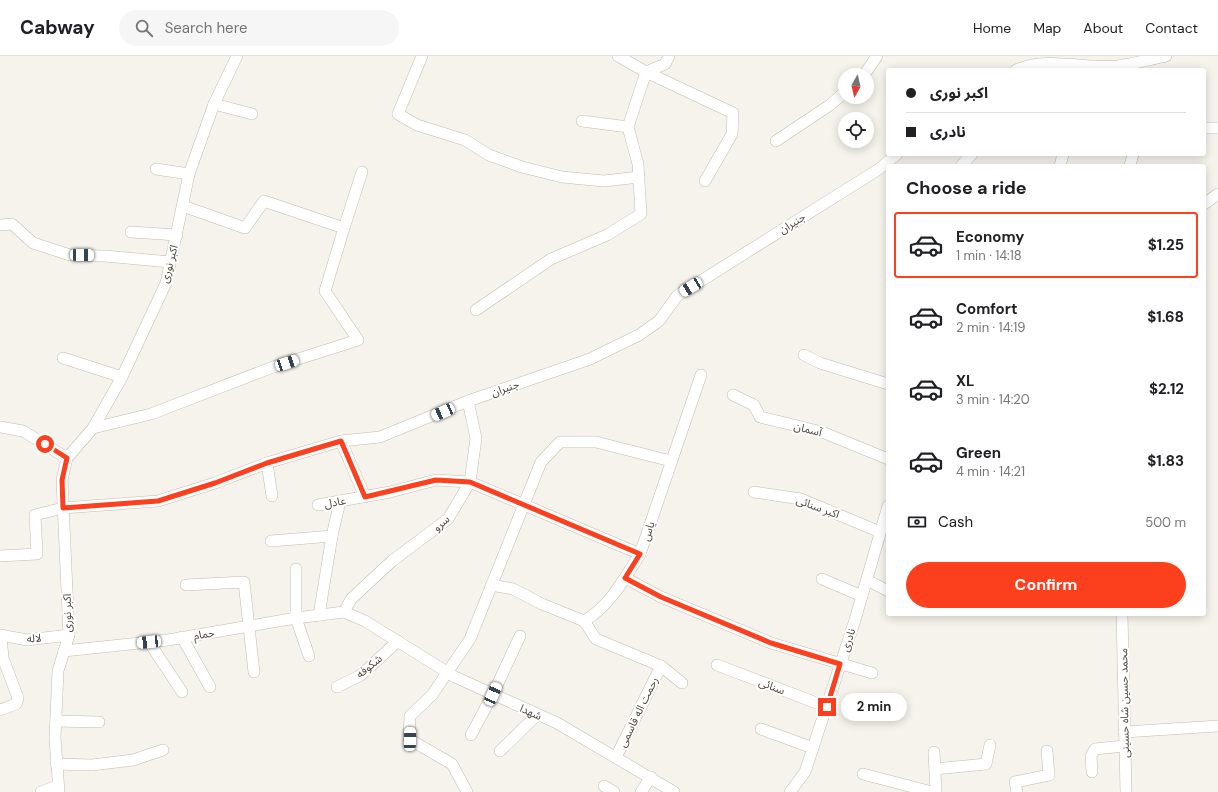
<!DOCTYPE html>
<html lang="en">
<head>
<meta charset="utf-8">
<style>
	:root { --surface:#fff; --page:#f6f6f6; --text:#202124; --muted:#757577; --line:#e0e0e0; --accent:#fc3f1d }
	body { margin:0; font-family:"DM Sans","Noto Sans Arabic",sans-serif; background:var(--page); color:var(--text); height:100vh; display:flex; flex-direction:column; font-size:15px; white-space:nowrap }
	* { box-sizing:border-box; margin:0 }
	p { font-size:13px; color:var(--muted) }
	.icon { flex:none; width:22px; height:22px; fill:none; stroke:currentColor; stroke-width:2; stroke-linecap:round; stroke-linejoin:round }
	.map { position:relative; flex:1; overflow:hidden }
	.side { position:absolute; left:886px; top:108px; width:320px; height:452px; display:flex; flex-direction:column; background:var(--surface); border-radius:4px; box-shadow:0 2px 10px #0003 }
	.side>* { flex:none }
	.top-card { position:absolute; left:886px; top:12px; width:320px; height:88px; border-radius:4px; box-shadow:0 2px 10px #0003; display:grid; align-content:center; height:88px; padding:0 20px; background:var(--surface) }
	.needle { width:26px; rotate:188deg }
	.tools { position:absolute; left:838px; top:12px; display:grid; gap:8px }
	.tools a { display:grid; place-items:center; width:36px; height:36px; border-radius:50%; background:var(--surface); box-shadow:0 2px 10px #0003; font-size:20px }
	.end { position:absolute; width:18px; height:18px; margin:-9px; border:5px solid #fc3f1d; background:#fff; box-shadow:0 0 0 2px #fff }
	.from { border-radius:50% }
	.bubble { position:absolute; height:28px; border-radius:14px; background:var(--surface); box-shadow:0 2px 10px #0003; font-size:13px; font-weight:700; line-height:28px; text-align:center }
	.car { position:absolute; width:12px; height:24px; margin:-12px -6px; border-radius:5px; box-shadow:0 0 3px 1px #0007; background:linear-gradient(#fff 24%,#345 0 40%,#fff 0 76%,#345 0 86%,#fff 0) }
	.top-card b { display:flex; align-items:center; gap:14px; height:38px; font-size:15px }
	.top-card b+b { border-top:1px solid var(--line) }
	.top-card i { width:10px; height:10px; background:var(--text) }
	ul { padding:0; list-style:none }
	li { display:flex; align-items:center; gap:12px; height:66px; margin:0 8px 6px; padding:0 12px; border:2px solid transparent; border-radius:4px }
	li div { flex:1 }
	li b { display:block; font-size:15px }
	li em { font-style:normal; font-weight:700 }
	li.current { border-color:var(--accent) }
	li>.icon { width:36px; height:36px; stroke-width:1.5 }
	h2 { padding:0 20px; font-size:18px; line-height:48px }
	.pay { display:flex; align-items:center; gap:10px; height:44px; padding:0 20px; font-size:15px }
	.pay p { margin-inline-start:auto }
	.action { display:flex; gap:8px; margin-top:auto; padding:8px 20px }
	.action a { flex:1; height:46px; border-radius:24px; background:var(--accent); color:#fff; font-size:16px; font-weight:700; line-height:46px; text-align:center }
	header { display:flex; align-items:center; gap:24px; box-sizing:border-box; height:56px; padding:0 20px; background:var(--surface); border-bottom:1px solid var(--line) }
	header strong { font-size:19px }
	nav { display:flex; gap:22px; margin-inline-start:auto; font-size:14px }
	.search { width:280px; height:36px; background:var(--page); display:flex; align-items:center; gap:10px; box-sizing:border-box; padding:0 14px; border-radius:22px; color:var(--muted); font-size:15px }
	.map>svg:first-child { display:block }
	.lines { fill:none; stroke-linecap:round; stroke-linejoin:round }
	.minor-casing { stroke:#c2bbae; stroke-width:12 }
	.minor { stroke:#fff; stroke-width:11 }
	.route { stroke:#fc3f1d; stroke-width:5 }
	.labels { text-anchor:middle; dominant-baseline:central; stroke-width:4; stroke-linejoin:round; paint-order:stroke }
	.street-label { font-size:11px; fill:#4b4439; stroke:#fff }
</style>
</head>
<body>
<header>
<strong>Cabway</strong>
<div class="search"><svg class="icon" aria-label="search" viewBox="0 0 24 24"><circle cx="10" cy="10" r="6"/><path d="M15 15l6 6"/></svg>Search here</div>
<nav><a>Home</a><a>Map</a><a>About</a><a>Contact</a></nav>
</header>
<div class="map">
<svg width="1218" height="736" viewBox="0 0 1218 736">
	<rect width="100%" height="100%" fill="#f6f3ec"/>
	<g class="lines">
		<g class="minor-casing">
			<g id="minor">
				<path d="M422,0L398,58L417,69L465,84L489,99L522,111L562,121L604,125L639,121"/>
				<path d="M618,0L646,16L665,8L669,0"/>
				<path d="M1016,14C1048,0 1084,13 1117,10C1134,8 1150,3 1166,0"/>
				<path d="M864,19L877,0"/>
				<path d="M214,48L252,58"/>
				<path d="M582,65L628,71"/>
				<path d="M1204,72H1218"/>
				<path d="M776,85L830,49L845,36"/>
				<path d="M961,110L972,98"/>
				<path d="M1060,110L1063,98"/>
				<path d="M1130,110L1133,98"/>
				<path d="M156,113L189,118"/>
				<path d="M1204,148L1218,138"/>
				<path d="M0,169L12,168L33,187L70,199L105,200L170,206"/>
				<path d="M344,172L362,116"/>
				<path d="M131,176L177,179"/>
				<path d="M476,254L551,203L607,179L641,158L638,108L628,71L646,16L733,57L732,78L705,125"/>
				<path d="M804,299L820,307L888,328"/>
				<path d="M63,302L122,321"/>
				<path d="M733,339L754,349L760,361L822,376L888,403"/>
				<path d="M0,371L23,375L67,402"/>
				<path d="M93,372L151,358L273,311L358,284L325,235L344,172L264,145L245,172L183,150"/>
				<path d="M341,385L365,441"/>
				<path d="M267,407L272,440"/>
				<path d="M754,436L801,443L880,476"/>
				<path d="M318,449L390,436L436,424L470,426L640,498"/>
				<path d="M332,480L340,445"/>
				<path d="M271,485L332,480L319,559"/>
				<path d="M0,500L37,498L35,459L63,452L158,445L215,427L267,407L341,385L380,381L468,345L590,303L639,279L659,265L677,240L879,113L897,98"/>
				<path d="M296,513V562L309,600"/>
				<path d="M625,522L661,541L771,587L872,617"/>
				<path d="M822,523L862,540"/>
				<path d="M867,524L888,535"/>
				<path d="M186,529L244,526L254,616"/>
				<path d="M491,529L513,533L542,548L584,565C609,551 625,522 640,498L701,319"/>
				<path d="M344,556L351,543L392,505L448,463L470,426L476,382L468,345"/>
				<path d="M1122,558L1126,736"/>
				<path d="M584,565L596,583L661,610L682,627"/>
				<path d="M0,579L27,584L69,579"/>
				<path d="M182,581L210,631"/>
				<path d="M149,586L182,636"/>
				<path d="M64,595L168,584L296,562L344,556L365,565L455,621L557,667L674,736"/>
				<path d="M717,609L827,651"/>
				<path d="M337,631L361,619L398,585"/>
				<path d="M0,654L16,648L18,642L3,602L1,580"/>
				<path d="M56,665L99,666"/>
				<path d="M761,673L813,692"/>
				<path d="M1124,676L1218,670"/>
				<path d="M471,679L493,638L520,580"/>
				<path d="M500,695L537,659"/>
				<path d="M934,696L936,736"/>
				<path d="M616,701L661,610"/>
				<path d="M56,708L92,709L133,704L163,694"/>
				<path d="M935,713L986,708L990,689"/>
				<path d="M1092,716L1091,700L1095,693L1124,690"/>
				<path d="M863,718L932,736"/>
				<path d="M604,730L614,736"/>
				<path d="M41,736L57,730"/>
				<path d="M59,736L55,682L58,615L69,579L62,424L67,402L93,372L122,321L166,227L189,118L214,48L237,0"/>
				<path d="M467,736L452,708L409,683L410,660L432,639L470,583L541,406L560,386H596L671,405"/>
				<path d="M641,736L651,721"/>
				<path d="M790,736L805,716L855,564L888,450"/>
				<path d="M1017,736L1015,726L1049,719L1047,695"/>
			</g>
		</g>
		<use href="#minor" class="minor"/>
	</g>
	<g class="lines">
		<path class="route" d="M45,388L67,402L62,424L63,452L158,445L215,427L267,407L341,385L365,441L436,424L470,426L640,498L625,522L661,541L771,587L840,608L827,651"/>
	</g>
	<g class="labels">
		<g class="street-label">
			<text transform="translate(792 167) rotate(-32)">جنیران</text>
			<text transform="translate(169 208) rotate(-75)">اکبر نوری</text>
			<text transform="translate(505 332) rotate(-19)">جنیران</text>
			<text transform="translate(808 373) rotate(15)">آسمان</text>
			<text transform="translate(335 446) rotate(-10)">عادل</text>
			<text transform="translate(818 451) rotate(20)">اکبر سنائی</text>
			<text transform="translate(441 467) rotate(-42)">سرو</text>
			<text transform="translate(648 475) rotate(-72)">یاس</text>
			<text transform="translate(67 557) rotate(-91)">اکبر نوری</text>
			<text transform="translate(204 578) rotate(-10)">حمام</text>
			<text transform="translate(34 582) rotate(-4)">لاله</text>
			<text transform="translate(848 584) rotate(-72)">نادری</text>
			<text transform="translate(369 610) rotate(-39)">شکوفه</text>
			<text transform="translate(772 630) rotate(21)">سنائی</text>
			<text transform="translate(1124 647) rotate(-91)">محمد حسین شاه حسینی</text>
			<text transform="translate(531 656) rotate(24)">شهدا</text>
			<text transform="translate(638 656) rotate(-64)">رحمت اله قاسمی</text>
		</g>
	</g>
</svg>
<div class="tools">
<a><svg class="needle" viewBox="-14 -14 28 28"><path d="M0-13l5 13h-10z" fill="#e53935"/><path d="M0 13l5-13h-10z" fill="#757577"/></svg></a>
<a><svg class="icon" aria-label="locate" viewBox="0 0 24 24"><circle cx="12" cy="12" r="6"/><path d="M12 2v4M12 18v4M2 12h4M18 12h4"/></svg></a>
</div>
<i class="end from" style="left:45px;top:388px"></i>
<i class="end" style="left:827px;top:651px"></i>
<div class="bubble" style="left:841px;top:637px;width:66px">2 min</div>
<i class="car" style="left:82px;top:199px;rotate:91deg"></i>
<i class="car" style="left:691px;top:231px;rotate:239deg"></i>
<i class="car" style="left:287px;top:307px;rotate:72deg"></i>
<i class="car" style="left:443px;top:356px;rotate:246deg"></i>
<i class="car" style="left:149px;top:586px;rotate:264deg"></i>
<i class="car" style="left:493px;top:638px;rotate:24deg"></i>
<i class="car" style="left:410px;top:683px;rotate:1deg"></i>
<div class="top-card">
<b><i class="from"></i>اکبر نوری</b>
<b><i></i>نادری</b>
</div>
<section class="side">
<h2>Choose a ride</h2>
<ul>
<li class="current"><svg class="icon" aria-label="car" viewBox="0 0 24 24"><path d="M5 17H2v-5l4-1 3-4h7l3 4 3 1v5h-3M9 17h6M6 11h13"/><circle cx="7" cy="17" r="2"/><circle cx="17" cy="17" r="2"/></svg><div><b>Economy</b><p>1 min · 14:18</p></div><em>$1.25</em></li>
<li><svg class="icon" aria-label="car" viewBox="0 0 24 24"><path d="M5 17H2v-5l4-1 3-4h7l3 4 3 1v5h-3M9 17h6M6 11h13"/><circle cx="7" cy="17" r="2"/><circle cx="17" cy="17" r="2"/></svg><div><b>Comfort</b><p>2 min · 14:19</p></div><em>$1.68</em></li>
<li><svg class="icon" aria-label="car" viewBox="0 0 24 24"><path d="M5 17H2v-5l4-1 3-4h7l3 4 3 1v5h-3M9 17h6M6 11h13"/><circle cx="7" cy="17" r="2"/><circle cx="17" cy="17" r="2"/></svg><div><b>XL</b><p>3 min · 14:20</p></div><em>$2.12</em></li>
<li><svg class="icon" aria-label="car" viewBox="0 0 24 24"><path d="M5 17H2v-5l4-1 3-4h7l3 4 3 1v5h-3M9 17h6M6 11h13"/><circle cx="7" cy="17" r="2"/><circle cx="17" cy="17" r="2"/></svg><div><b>Green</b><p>4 min · 14:21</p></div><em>$1.83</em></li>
</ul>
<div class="pay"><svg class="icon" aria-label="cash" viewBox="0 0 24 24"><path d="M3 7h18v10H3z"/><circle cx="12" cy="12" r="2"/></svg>Cash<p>500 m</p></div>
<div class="action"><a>Confirm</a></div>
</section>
</div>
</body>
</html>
